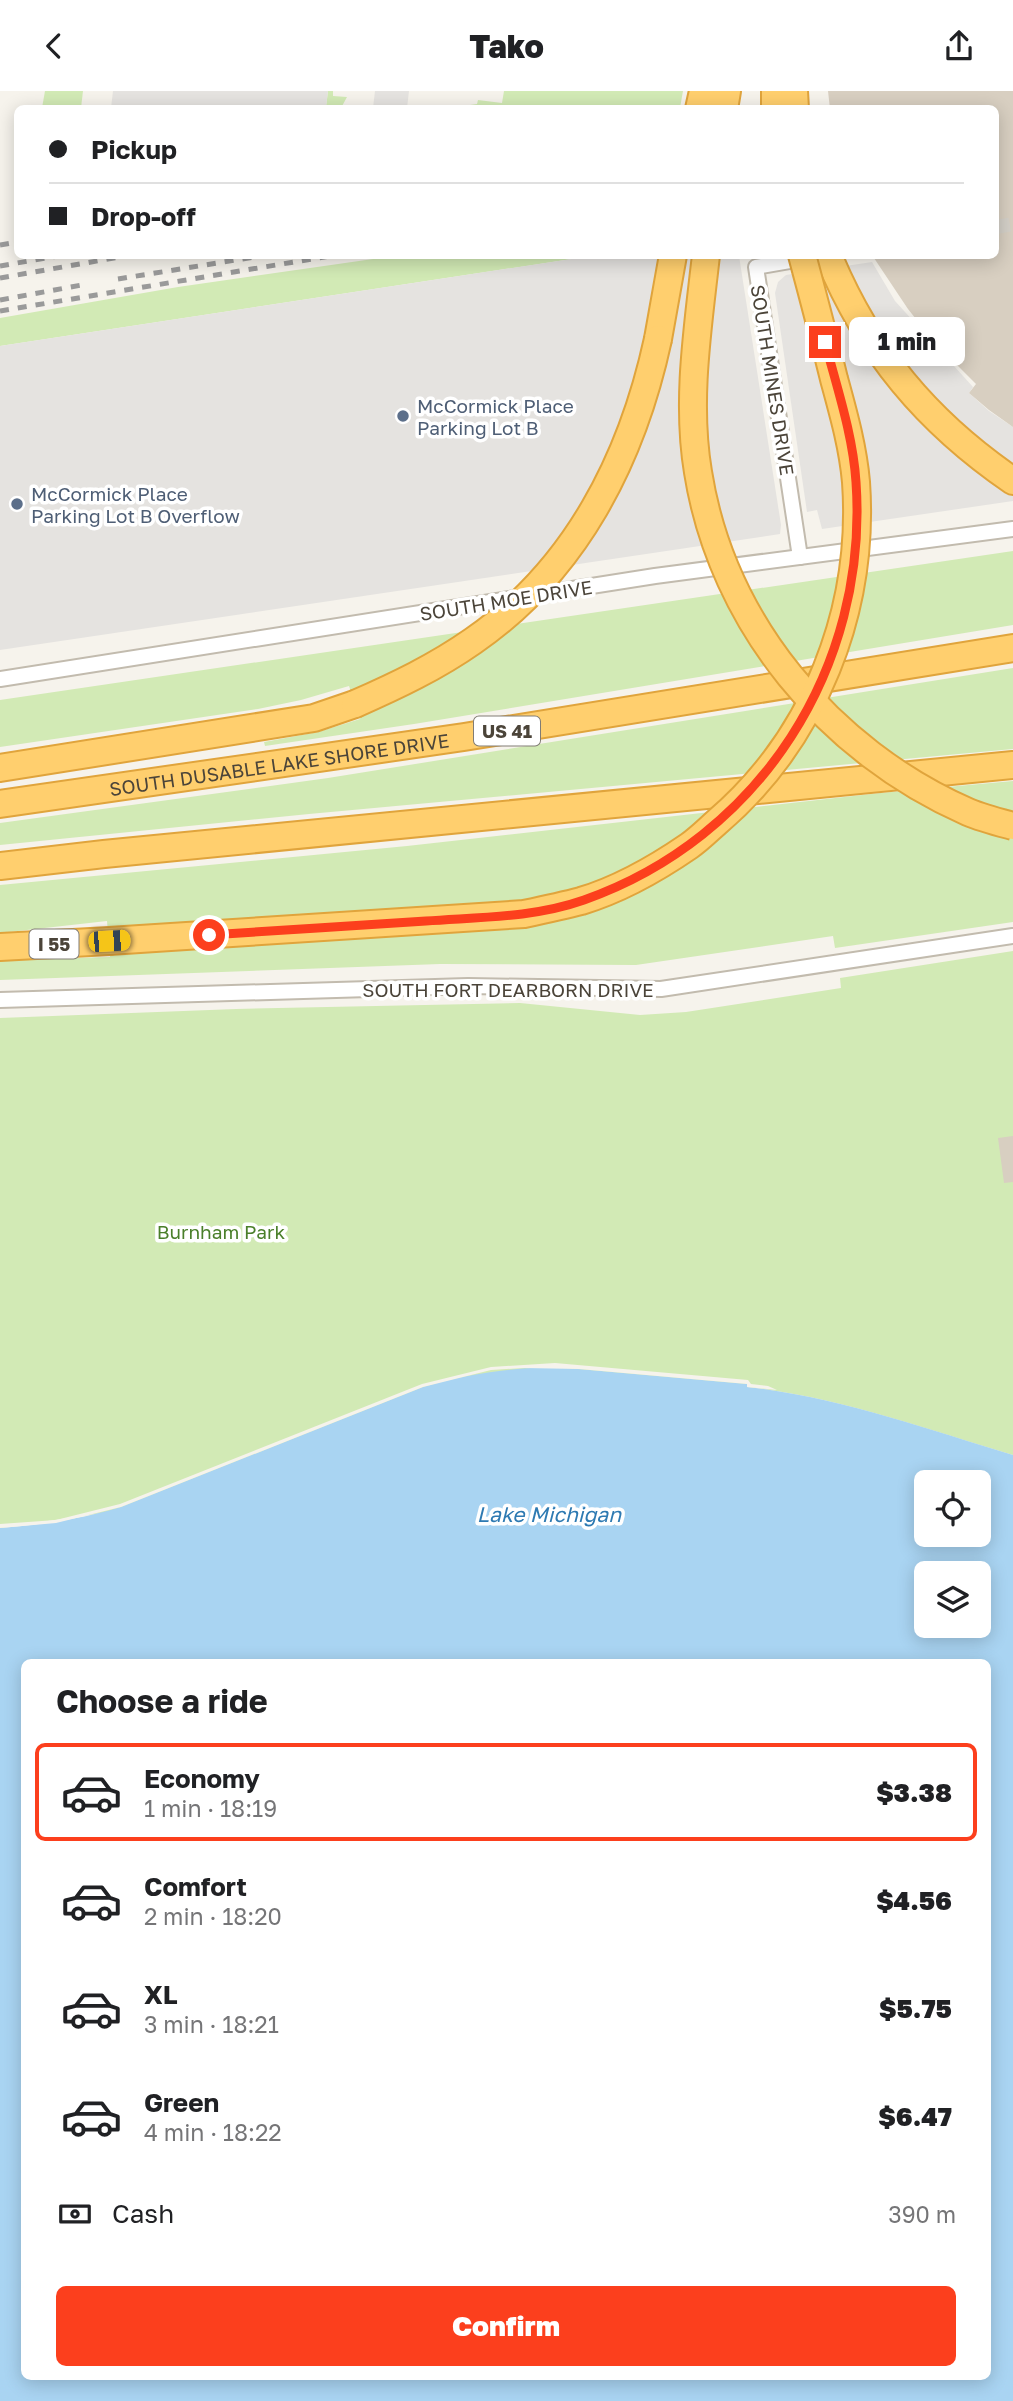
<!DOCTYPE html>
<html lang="en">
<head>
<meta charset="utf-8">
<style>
	:root { --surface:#fff; --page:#f6f6f6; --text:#202124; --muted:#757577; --line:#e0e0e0; --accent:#fc3f1d }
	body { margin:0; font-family:"Golos Text",sans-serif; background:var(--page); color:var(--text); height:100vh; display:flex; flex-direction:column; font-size:26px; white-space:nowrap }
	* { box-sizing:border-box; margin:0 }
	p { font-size:23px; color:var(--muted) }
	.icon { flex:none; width:38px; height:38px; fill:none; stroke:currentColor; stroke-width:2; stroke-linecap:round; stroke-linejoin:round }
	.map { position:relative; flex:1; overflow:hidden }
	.side { position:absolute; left:21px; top:1568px; width:970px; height:721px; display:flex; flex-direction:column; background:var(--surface); border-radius:10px; box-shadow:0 4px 18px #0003 }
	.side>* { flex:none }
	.banner { position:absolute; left:14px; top:14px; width:985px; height:154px; border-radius:10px; box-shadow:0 4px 18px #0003; display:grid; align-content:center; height:154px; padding:0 35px; background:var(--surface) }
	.buttons { position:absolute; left:914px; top:1379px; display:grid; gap:14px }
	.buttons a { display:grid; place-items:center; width:77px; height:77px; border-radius:10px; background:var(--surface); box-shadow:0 4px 18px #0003; font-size:35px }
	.end { position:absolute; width:32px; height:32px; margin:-16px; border:9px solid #fc3f1d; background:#fff; box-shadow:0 0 0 4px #fff }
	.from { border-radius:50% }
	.bubble { position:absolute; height:49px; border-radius:10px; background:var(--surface); box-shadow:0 4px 18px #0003; font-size:23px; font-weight:800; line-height:49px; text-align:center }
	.car { position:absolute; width:21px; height:42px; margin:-21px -10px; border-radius:9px; box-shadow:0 0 5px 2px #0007; background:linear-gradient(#f5c518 24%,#345 0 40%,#f5c518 0 76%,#345 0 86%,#f5c518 0) }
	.banner b { display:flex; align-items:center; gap:24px; height:66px; font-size:26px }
	.banner b+b { border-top:2px solid var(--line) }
	.banner i { width:18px; height:18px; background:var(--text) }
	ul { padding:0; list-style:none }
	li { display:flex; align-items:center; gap:21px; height:98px; margin:0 14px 10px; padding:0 21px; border:4px solid transparent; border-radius:10px }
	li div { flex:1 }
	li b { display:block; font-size:26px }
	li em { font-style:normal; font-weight:800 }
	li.active { border-color:var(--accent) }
	li>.icon { width:63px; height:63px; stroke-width:1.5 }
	h2 { padding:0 35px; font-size:32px; line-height:84px }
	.pay { display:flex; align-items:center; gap:18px; height:77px; padding:0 35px; font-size:26px }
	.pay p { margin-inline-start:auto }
	.button { display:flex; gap:14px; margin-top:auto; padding:14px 35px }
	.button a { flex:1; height:80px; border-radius:10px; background:var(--accent); color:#fff; font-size:28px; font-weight:800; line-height:80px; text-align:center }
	header { display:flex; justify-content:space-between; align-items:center; height:91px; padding:0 35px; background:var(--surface); font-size:32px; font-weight:800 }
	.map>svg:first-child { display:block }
	.green { fill:#d2eab5 }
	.parking { fill:#e5e3e0 }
	.water { fill:#a9d4f2; fill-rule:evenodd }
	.pier { fill:#f6f3ec }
	.building { fill:#d8cfc1 }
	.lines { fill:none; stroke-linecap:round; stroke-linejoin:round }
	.street-tunnel { stroke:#d4d0c8; stroke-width:14; stroke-dasharray:14 7; stroke-linecap:butt }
	.street-casing { stroke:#c2bbae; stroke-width:18 }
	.highway-casing { stroke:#e0a43c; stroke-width:30 }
	.street { stroke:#fff; stroke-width:14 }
	.highway { stroke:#ffcf6e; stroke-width:26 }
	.rail { stroke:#9a9a9a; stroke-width:5; stroke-dasharray:9 9; stroke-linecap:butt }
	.highway-bridge-casing { stroke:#e0a43c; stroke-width:30; stroke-linecap:butt }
	.highway-bridge { stroke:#ffcf6e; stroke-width:26 }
	.route { stroke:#fc3f1d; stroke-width:9 }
	.service-dot { fill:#5c6f8a; stroke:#fff; stroke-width:2.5 }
	.labels { text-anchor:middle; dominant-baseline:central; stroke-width:7; stroke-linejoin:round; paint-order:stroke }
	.shield { fill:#fff; stroke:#817c74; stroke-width:2 }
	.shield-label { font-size:18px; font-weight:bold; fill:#4b4439 }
	.street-label { font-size:19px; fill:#4b4439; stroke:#fff }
	.service-label { font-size:19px; fill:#4e5e75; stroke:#fff; text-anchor:start }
	.park-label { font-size:19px; fill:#4a7f2a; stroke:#fff }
	.water-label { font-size:21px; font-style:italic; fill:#2e7ab2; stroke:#fff }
</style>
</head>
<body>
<header><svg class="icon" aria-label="back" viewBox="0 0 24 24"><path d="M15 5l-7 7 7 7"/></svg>Tako<svg class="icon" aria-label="share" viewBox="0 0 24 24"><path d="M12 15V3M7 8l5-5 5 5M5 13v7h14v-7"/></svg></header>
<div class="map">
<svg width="1013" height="2310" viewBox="0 0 1013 2310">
	<rect width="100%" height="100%" fill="#f6f3ec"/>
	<g class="green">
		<path d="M45,0H83L81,17H42Z"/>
		<path d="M328,0H333V5L347,6L341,17L317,18L326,16Z"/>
		<path d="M504,0H683L680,17H449L477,13L478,9L502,12Z"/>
		<path d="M394,165H591L0,255V227L178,196Z"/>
		<path d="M1013,460V534L414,633L265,655L264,651L318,641L360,628L349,595L301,609L258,618L0,656V609Z"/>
		<path d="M1013,577V658L309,723L0,754V732L328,687Z"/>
		<path d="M1013,690V831L835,857L833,845L636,874L440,873L0,889V869L110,866L107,830L0,842V794L407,755L880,702Z"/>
		<path d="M1013,860V1364C925,1338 838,1306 747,1296L102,1422L0,1437V927L236,918L520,912L640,924L686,921L841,897L840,887Z"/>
	</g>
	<g class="parking">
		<path d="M113,0H328L326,16L317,17H111Z"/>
		<path d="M375,0H409L407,17H373Z"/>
		<path d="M591,165H739L781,434L780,443L0,559V255Z"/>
		<path d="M872,171L895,210L973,296L969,302L989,320L1013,336V410L822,438L817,419L807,421L775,202L778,191L786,184Z"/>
	</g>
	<path class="water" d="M555,1276L747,1293V1296C838,1306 926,1338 1013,1364V2310H0V1437C40,1434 82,1428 121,1416L423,1296C467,1283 509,1277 555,1276ZM926,1391H978V1444H926ZM926,1482H978V1535H926ZM24,1572H987V2286H24Z"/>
	<path class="pier" d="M555,1272L748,1289L751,1293L768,1295L777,1299L747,1296V1293L579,1278L524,1277L491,1279L423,1296L121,1416L56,1432L0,1437V1433L56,1429L120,1413L422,1293L491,1276Z"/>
	<g class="building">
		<path d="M828,0H1013V336L989,319L969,302L976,293L935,252L908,218L872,164H996V18H830Z"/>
		<path d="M1013,1045V1091L1004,1092L998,1047Z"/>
	</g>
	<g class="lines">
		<path class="street-tunnel" d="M996,136L1013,133"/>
		<g class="street-casing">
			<g id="street">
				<path d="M800,466L756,176L807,167"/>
				<path d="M0,588L655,485L1013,438"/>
				<path d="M0,909L468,895L661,898L1013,845"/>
			</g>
		</g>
		<g class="highway-casing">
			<g id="highway">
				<path d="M775,0V18"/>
				<path d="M794,0L795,18"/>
				<path d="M699,18L703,0"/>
				<path d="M724,18L727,0"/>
				<path d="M828,164C868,261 927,331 1013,390"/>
				<path d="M658,248L673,164"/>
				<path d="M0,677L314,627L355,613"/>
				<path id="s1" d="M0,713L464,646L1013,557"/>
				<path d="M0,775L104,763L1013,674"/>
				<path d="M0,856L109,850"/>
			</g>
		</g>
		<use href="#street" class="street"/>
		<use href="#highway" class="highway"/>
		<g class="rail">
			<path d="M0,154L18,151"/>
			<path d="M0,175L63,164"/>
			<path d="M0,187L131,164"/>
			<path d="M118,188L267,164"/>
			<path d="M0,209L87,193"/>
			<path d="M0,220L336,164"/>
		</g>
		<g class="highway-bridge-casing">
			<g id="highway-bridge">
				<path d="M706,164C698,236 686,310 698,381C722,532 829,660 968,721C982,727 998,731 1013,735"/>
				<path d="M355,613C396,595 436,576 473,550C576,479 632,368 658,248"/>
				<path d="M109,850L524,823C543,819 562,815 581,810C618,799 657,777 689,755C699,748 708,739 717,731C815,647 865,519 856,391C853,356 843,321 834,288C824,247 813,205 802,164"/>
			</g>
		</g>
		<use href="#highway-bridge" class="highway-bridge"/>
	</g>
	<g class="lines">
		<path class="route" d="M209,844C281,839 354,835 426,830C479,826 533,827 584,809C760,747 869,576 856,391C853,344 837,297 825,251"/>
	</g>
	<g class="service-dot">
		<circle cx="403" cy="325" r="7"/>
		<circle cx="17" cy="413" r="7"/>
	</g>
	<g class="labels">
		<g class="shield">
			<rect x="474" y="625.5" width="66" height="29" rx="5"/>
			<rect x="29.5" y="838.5" width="49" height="29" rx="5"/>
		</g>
		<g class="shield-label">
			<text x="507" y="640">US 41</text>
			<text x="54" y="853">I 55</text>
		</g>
		<g class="street-label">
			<text transform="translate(773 289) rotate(81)">SOUTH MINES DRIVE</text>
			<text transform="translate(506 509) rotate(-9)">SOUTH MOE DRIVE</text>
			<text stroke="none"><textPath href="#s1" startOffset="282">SOUTH DUSABLE LAKE SHORE DRIVE</textPath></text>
			<text x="508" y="898">SOUTH FORT DEARBORN DRIVE</text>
		</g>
		<g class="service-label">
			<text x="417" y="314">McCormick Place<tspan x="417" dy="22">Parking Lot B</tspan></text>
			<text x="31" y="402">McCormick Place<tspan x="31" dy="22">Parking Lot B Overflow</tspan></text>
		</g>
		<g class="park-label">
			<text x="221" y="1140">Burnham Park</text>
		</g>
		<g class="water-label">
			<text x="549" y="1423">Lake Michigan</text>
		</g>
	</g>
</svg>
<div class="buttons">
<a><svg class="icon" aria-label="locate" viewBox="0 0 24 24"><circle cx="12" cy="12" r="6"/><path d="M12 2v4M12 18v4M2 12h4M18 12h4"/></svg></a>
<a><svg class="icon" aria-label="layers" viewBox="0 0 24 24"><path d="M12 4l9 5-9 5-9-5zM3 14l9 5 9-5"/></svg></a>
</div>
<i class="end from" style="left:209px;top:844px"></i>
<i class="end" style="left:825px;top:251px"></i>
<div class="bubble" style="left:849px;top:226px;width:116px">1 min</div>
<i class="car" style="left:109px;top:850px;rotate:87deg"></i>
<div class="banner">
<b><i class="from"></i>Pickup</b>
<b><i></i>Drop-off</b>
</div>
<section class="side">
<h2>Choose a ride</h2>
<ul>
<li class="active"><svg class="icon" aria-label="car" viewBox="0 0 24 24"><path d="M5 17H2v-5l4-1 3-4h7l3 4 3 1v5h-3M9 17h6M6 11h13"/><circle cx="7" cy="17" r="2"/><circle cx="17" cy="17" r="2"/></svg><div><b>Economy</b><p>1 min · 18:19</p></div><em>$3.38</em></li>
<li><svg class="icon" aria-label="car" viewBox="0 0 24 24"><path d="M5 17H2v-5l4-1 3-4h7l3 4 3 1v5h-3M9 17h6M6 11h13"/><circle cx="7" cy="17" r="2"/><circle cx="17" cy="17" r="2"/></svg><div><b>Comfort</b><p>2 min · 18:20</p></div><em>$4.56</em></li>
<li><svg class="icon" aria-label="car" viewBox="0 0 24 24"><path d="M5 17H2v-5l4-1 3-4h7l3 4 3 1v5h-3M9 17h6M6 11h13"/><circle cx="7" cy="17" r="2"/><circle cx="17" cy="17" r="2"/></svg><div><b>XL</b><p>3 min · 18:21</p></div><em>$5.75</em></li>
<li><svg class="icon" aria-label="car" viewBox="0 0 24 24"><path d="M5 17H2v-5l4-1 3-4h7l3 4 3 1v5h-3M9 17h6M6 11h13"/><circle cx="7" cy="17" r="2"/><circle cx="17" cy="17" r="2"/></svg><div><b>Green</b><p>4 min · 18:22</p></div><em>$6.47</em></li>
</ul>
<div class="pay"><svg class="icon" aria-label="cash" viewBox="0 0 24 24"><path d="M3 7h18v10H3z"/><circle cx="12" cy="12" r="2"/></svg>Cash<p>390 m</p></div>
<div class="button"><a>Confirm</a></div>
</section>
</div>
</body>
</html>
